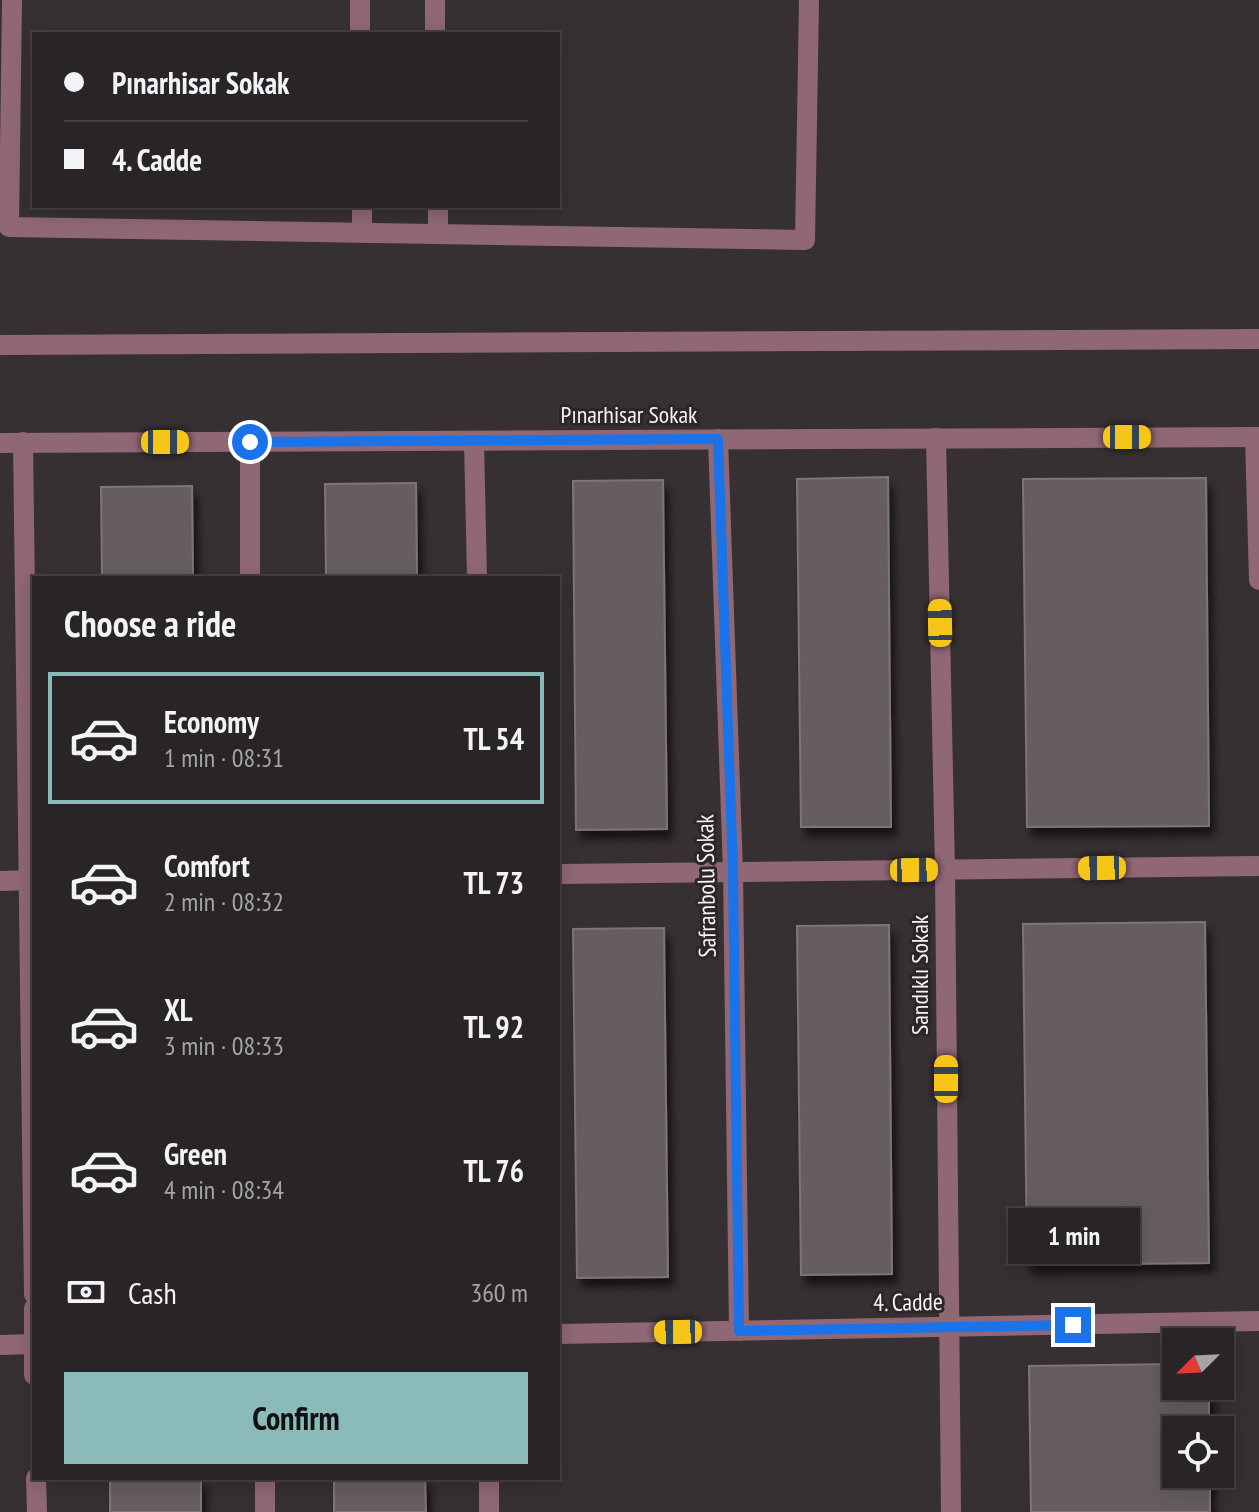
<!DOCTYPE html>
<html lang="en">
<head>
<meta charset="utf-8">
<style>
	:root { --surface:#292426; --page:#312c2e; --text:#f1f3f6; --muted:#a5a4a7; --line:#454143; --accent:#8bbbb9 }
	body { margin:0; font-family:"PT Sans Narrow",sans-serif; background:var(--page); color:var(--text); height:100vh; display:flex; flex-direction:column; font-size:30px; white-space:nowrap }
	* { box-sizing:border-box; margin:0 }
	p { font-size:26px; color:var(--muted) }
	.icon { flex:none; width:44px; height:44px; fill:none; stroke:currentColor; stroke-width:2; stroke-linecap:round; stroke-linejoin:round }
	.map { position:relative; flex:1; overflow:hidden }
	.panel { position:absolute; left:32px; top:576px; width:528px; height:904px; display:flex; flex-direction:column; background:var(--surface); border-radius:0px; box-shadow:0 4px 20px #0003,0 0 0 2px var(--line) }
	.panel>* { flex:none }
	.hud { position:absolute; left:32px; top:32px; width:528px; height:176px; border-radius:0px; box-shadow:0 4px 20px #0003,0 0 0 2px var(--line); display:grid; align-content:center; height:176px; padding:0 32px; background:var(--surface) }
	.needle { width:52px; rotate:246deg }
	.tools { position:absolute; left:1162px; top:1328px; display:grid; gap:16px }
	.tools a { display:grid; place-items:center; width:72px; height:72px; border-radius:0px; background:var(--surface); box-shadow:0 4px 20px #0003,0 0 0 2px var(--line); font-size:40px }
	.end { position:absolute; width:36px; height:36px; margin:-18px; border:10px solid #1a73e8; background:#fff; box-shadow:0 0 0 4px #fff }
	.from { border-radius:50% }
	.bubble { position:absolute; height:56px; border-radius:0px; background:var(--surface); box-shadow:0 4px 20px #0003,0 0 0 2px var(--line); font-size:26px; font-weight:700; line-height:56px; text-align:center }
	.car { position:absolute; width:24px; height:48px; margin:-24px -12px; border-radius:10px; box-shadow:0 0 6px 2px #0007; background:linear-gradient(#f5c518 24%,#345 0 40%,#f5c518 0 76%,#345 0 86%,#f5c518 0) }
	.hud b { display:flex; align-items:center; gap:28px; height:76px; font-size:30px }
	.hud b+b { border-top:2px solid var(--line) }
	.hud i { width:20px; height:20px; background:var(--text) }
	ul { padding:0; list-style:none }
	li { display:flex; align-items:center; gap:24px; height:132px; margin:0 16px 12px; padding:0 16px; border:4px solid transparent; border-radius:0px }
	li div { flex:1 }
	li b { display:block; font-size:30px }
	li em { font-style:normal; font-weight:700 }
	li.active { border-color:var(--accent) }
	li>.icon { width:72px; height:72px; stroke-width:1.5 }
	h2 { padding:0 32px; font-size:36px; line-height:96px }
	.pay { display:flex; align-items:center; gap:20px; height:88px; padding:0 32px; font-size:30px }
	.pay p { margin-inline-start:auto }
	.action { display:flex; gap:16px; margin-top:auto; padding:16px 32px }
	.action a { flex:1; height:92px; border-radius:0px; background:var(--accent); color:#111; font-size:32px; font-weight:700; line-height:92px; text-align:center }
	.map>svg:first-child { display:block }
	.building { fill:#665d5f; stroke:#7d7476; stroke-width:2; filter:url(#shadow) }
	.lines { fill:none; stroke-linecap:round; stroke-linejoin:round }
	.minor { stroke:#906775; stroke-width:20 }
	.route { stroke:#1a73e8; stroke-width:10 }
	.labels { text-anchor:middle; dominant-baseline:central; stroke-width:6; stroke-linejoin:round; paint-order:stroke }
	.street-label { font-size:24px; fill:#f7f2f4; stroke:#2d2628 }
</style>
</head>
<body>
<div class="map">
<svg width="1259" height="1512" viewBox="0 0 1259 1512">
	<defs>
		<filter id="shadow"><feDropShadow dx="5" dy="9" stdDeviation="4" flood-color="#0009"/></filter>
	</defs>
	<rect width="100%" height="100%" fill="#373032"/>
	<g class="building">
		<path d="M888,477L891,827H801L797,479Z"/>
		<path d="M1206,478L1209,826L1027,827L1023,479Z"/>
		<path d="M663,480L667,829L576,830L573,481Z"/>
		<path d="M416,483L417,578H326L325,484Z"/>
		<path d="M192,486L193,578H102L101,487Z"/>
		<path d="M1205,922L1209,1263L1027,1265L1023,924Z"/>
		<path d="M889,925L892,1274L801,1275L797,926Z"/>
		<path d="M664,928L668,1277L577,1278L573,929Z"/>
		<path d="M1176,1364V1386H1209V1430H1176V1474H1210V1512H1031L1029,1366Z"/>
		<rect x="110" y="1478" width="91" height="34"/>
		<path d="M334,1478H425L426,1512H334Z"/>
	</g>
	<g class="lines">
		<g class="minor">
			<path d="M12,0L9,227L805,240L809,0"/>
			<path d="M360,0V34"/>
			<path d="M435,0V34"/>
			<path d="M362,206V233"/>
			<path d="M438,206V234"/>
			<path d="M0,345L1259,339"/>
			<path d="M1255,437L1259,580"/>
			<path d="M936,438L945,870L951,1512"/>
			<path d="M718,439L733,872L739,1331"/>
			<path d="M474,441L477,578"/>
			<path d="M23,442L34,1294"/>
			<path d="M250,442V578"/>
			<path d="M0,443L1259,437"/>
			<path d="M558,874L1259,866"/>
			<path d="M0,881L34,880"/>
			<path d="M34,1308V1375"/>
			<path d="M558,1334L1259,1321"/>
			<path d="M0,1345L34,1344"/>
			<path d="M36,1478L37,1512"/>
			<path d="M489,1478V1512"/>
			<path d="M265,1512V1478"/>
		</g>
	</g>
	<g class="lines">
		<path class="route" d="M250,442L718,439L733,872L739,1331L1073,1325"/>
	</g>
	<g class="labels">
		<g class="street-label">
			<text x="629" y="414">Pınarhisar Sokak</text>
			<text transform="translate(706 886) rotate(-91)">Safranbolu Sokak</text>
			<text transform="translate(919 975) rotate(-90)">Sandıklı Sokak</text>
			<text transform="translate(908 1302) rotate(-1)">4. Cadde</text>
		</g>
	</g>
</svg>
<div class="tools">
<a><svg class="needle" viewBox="-14 -14 28 28"><path d="M0-13l5 13h-10z" fill="#e53935"/><path d="M0 13l5-13h-10z" fill="#a5a4a7"/></svg></a>
<a><svg class="icon" aria-label="locate" viewBox="0 0 24 24"><circle cx="12" cy="12" r="6"/><path d="M12 2v4M12 18v4M2 12h4M18 12h4"/></svg></a>
</div>
<i class="end from" style="left:250px;top:442px"></i>
<i class="end" style="left:1073px;top:1325px"></i>
<div class="bubble" style="left:1008px;top:1208px;width:132px">1 min</div>
<i class="car" style="left:1127px;top:437px;rotate:90deg"></i>
<i class="car" style="left:165px;top:442px;rotate:90deg"></i>
<i class="car" style="left:940px;top:623px;rotate:359deg"></i>
<i class="car" style="left:1102px;top:868px;rotate:269deg"></i>
<i class="car" style="left:914px;top:870px;rotate:89deg"></i>
<i class="car" style="left:946px;top:1079px;rotate:0deg"></i>
<i class="car" style="left:678px;top:1332px;rotate:269deg"></i>
<div class="hud">
<b><i class="from"></i>Pınarhisar Sokak</b>
<b><i></i>4. Cadde</b>
</div>
<section class="panel">
<h2>Choose a ride</h2>
<ul>
<li class="active"><svg class="icon" aria-label="car" viewBox="0 0 24 24"><path d="M5 17H2v-5l4-1 3-4h7l3 4 3 1v5h-3M9 17h6M6 11h13"/><circle cx="7" cy="17" r="2"/><circle cx="17" cy="17" r="2"/></svg><div><b>Economy</b><p>1 min · 08:31</p></div><em>TL 54</em></li>
<li><svg class="icon" aria-label="car" viewBox="0 0 24 24"><path d="M5 17H2v-5l4-1 3-4h7l3 4 3 1v5h-3M9 17h6M6 11h13"/><circle cx="7" cy="17" r="2"/><circle cx="17" cy="17" r="2"/></svg><div><b>Comfort</b><p>2 min · 08:32</p></div><em>TL 73</em></li>
<li><svg class="icon" aria-label="car" viewBox="0 0 24 24"><path d="M5 17H2v-5l4-1 3-4h7l3 4 3 1v5h-3M9 17h6M6 11h13"/><circle cx="7" cy="17" r="2"/><circle cx="17" cy="17" r="2"/></svg><div><b>XL</b><p>3 min · 08:33</p></div><em>TL 92</em></li>
<li><svg class="icon" aria-label="car" viewBox="0 0 24 24"><path d="M5 17H2v-5l4-1 3-4h7l3 4 3 1v5h-3M9 17h6M6 11h13"/><circle cx="7" cy="17" r="2"/><circle cx="17" cy="17" r="2"/></svg><div><b>Green</b><p>4 min · 08:34</p></div><em>TL 76</em></li>
</ul>
<div class="pay"><svg class="icon" aria-label="cash" viewBox="0 0 24 24"><path d="M3 7h18v10H3z"/><circle cx="12" cy="12" r="2"/></svg>Cash<p>360 m</p></div>
<div class="action"><a>Confirm</a></div>
</section>
</div>
</body>
</html>
